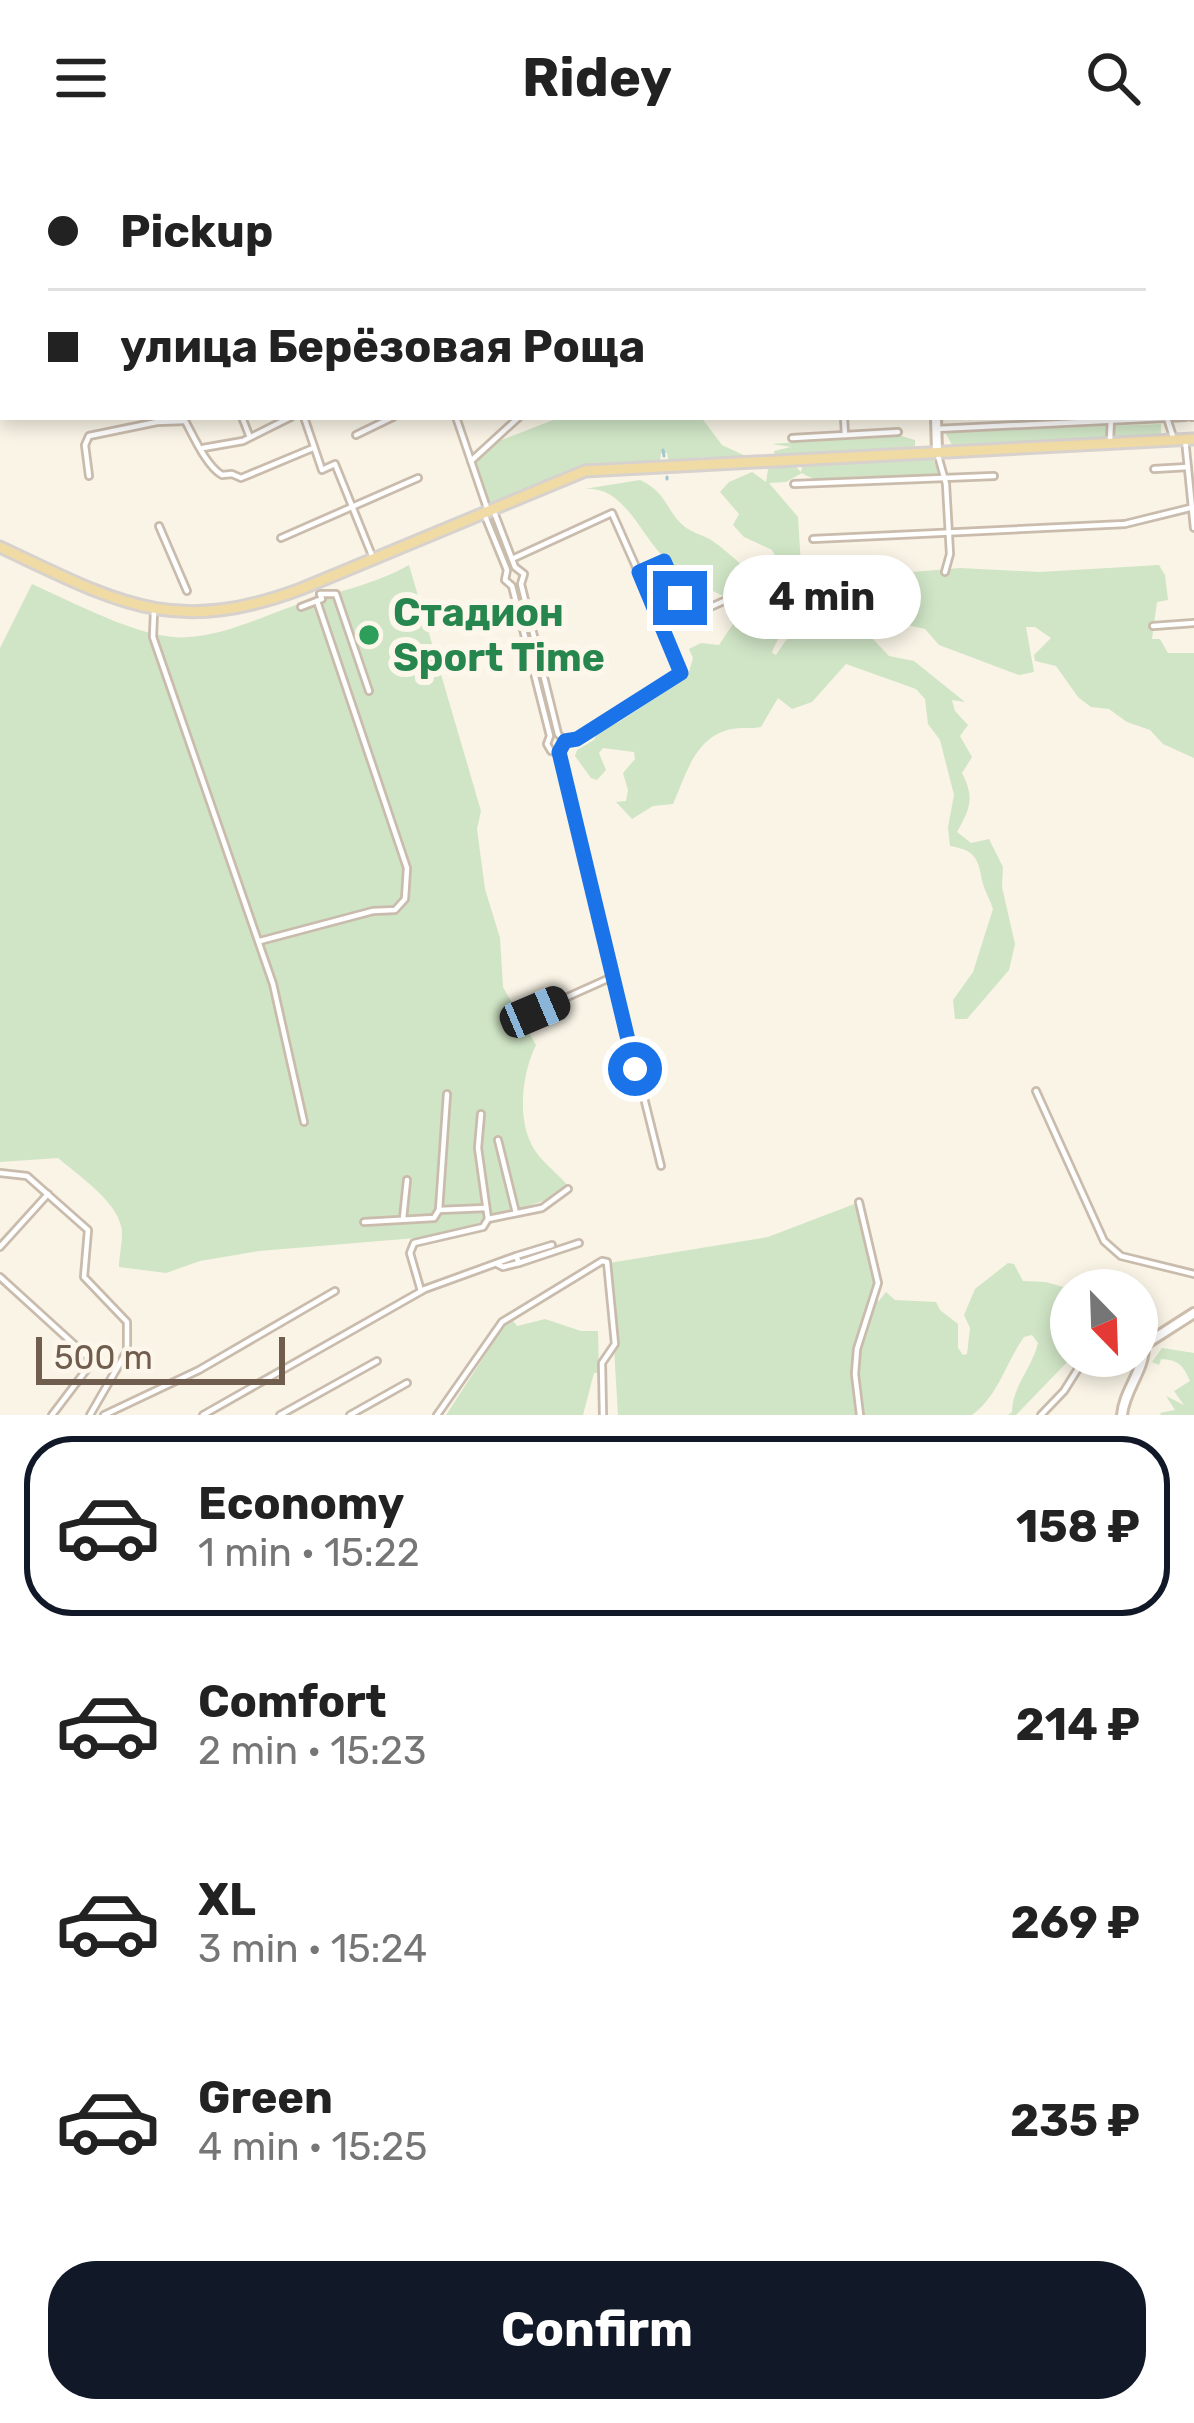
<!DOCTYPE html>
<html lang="en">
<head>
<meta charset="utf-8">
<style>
	:root { --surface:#fff; --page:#f6f6f6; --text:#222; --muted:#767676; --line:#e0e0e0; --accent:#111827 }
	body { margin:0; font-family:Rubik,sans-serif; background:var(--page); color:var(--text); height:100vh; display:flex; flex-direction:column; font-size:45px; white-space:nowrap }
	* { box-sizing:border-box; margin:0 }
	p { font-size:39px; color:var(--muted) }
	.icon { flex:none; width:66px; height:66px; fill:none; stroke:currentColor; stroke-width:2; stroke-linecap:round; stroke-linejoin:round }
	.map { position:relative; height:1259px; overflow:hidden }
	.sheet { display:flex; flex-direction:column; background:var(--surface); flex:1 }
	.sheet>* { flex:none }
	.guide { position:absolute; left:0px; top:0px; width:1194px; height:264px; box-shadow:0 6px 18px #0003; display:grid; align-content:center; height:264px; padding:0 48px; background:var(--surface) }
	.needle { width:78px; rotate:157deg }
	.buttons { position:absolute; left:1050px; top:1113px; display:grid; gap:24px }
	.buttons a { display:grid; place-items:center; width:108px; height:108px; border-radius:50%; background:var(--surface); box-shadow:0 6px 18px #0003; font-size:60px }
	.scale { position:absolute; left:36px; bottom:30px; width:249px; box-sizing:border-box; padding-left:12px; border:6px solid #705d4e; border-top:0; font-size:33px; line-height:42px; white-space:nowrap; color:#705d4e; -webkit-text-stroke:9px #fdf7eb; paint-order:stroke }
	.end { position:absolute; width:54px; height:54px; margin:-27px; border:15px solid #1a73e8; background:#fff; box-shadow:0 0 0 6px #fff }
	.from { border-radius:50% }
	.bubble { position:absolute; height:84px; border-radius:42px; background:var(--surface); box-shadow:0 6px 18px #0003; font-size:39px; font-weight:700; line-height:84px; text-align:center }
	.car { position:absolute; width:36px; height:72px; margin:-36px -18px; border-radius:15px; box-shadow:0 0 9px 3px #0007; background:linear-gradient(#222 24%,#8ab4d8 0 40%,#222 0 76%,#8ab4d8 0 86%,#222 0) }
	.guide b { display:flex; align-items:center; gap:42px; height:114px; font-size:45px }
	.guide b+b { border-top:3px solid var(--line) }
	.guide i { width:30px; height:30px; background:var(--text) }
	ul { padding:21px 0 0; list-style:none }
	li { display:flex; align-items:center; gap:36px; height:180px; margin:0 24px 18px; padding:0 24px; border:6px solid transparent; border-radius:48px }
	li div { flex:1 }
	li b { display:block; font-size:45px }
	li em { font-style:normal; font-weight:700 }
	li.selected { border-color:var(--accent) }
	li>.icon { width:108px; height:108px; stroke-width:1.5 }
	.cta { display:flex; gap:24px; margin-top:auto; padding:24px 48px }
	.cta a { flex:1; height:138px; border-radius:48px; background:var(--accent); color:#fff; font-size:48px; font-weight:700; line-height:138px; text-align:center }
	header { display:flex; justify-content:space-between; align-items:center; height:156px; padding:0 48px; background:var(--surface); font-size:54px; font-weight:700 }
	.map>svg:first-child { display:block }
	.green { fill:#d0e5c6 }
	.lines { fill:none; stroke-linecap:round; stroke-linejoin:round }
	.stream { stroke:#a4c6d1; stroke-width:3 }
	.street-casing { stroke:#cabcad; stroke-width:10 }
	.secondary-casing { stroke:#ccbdac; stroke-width:14 }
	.primary-casing { stroke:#d7d2cd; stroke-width:15 }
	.street { stroke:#fff; stroke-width:4.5 }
	.secondary { stroke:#fff; stroke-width:8 }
	.primary { stroke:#f1dba5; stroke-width:9 }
	.route { stroke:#1a73e8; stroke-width:15 }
	.leisure-dot { fill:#2e9e5b; stroke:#fdf7eb; stroke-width:4.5 }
	.labels { text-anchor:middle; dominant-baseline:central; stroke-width:12; stroke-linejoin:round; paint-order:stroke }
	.leisure-label { font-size:39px; font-weight:bold; fill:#27864d; stroke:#fdf7eb; text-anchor:start }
</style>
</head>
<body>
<header><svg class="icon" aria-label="menu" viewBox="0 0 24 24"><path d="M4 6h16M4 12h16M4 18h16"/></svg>Ridey<svg class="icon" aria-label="search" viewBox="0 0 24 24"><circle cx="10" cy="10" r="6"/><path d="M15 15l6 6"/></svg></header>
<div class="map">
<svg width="1194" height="1259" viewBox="0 0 1194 1259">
	<rect width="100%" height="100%" fill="#f9f4e6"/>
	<g class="green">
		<path d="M561,261H701L722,289L750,302L701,301L703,305L669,307L667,297H661L660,305L572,314L490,347L475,306L486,290Z"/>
		<path d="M1161,268V279L952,289L945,276Z"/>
		<path d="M895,278L915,284V292L775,300L774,295L791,291L772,288Z"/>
		<path d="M932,301L941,322C909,323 824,334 802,317L786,326L769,327L798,361L801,409L829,423L960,412L1040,416L1159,409L1165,419L1168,444L1157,446L1152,483H1160L1168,497H1194V602L1163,588L1150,574L1127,566L1109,553L1091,551L1078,541L1056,510L1035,505L1034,499L1051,482L1035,471H1026L1034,516L1019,519L939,489L925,473L885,464L869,450L812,439L781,410L772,394L744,381L733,369L739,358L720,336L729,326L752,316L766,326L768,313L794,309L801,316L803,308Z"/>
		<path d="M640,324C667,336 667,357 685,371C693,377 703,379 711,384C730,396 789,449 783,471C781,481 774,488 772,497L776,499L786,484L805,476L847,475L872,482L889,500L914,505L965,546L952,544L955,555L968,569L960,580L972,601L962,617C975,642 970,653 957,676L971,687L989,683L1003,711L1002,731L1015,788L1009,814L967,863H955L953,844L973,816L993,753C990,743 984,734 982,724C978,701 974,694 950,690L948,671L954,639L940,584L928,568L925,543L916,533L846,508L812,546L792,553L778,542L761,571C751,573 742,571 732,573C695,580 686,619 673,648L653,650L632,663L616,646L626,645L628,634L623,617L635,603L634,596L603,592L599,597L606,614L597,624L591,622L575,600L577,594L594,584L598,575L619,566L680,526L689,516L693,502L689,493L701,487L719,489L741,456L739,445C716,440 684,419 666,403C641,381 624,328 584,333Z"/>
		<path d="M409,409L481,655L477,673L485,733L500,782L503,831L536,889C521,919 515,972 539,1000C550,1013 562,1021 572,1035L440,1080L259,1095L200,1105L166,1117L119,1111C119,1099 124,1081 121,1070C115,1044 78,1019 58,1002L0,1006V492L32,428C73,446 146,486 189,481C227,478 261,461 296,449C334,436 374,429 409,409Z"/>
		<path d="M857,1047L878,1146L886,1136L895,1144L936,1146L940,1154L958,1168V1192L963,1199L967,1198L970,1172L964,1159L975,1133L1008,1107L1014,1108L1023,1125L1046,1126L1073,1134V1200L1016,1259H1008L1012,1256C1012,1231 1032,1212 1038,1187L1032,1179L1024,1181C1005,1208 999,1239 972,1259H618L609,1107L768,1081Z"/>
		<path d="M545,1163L581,1175H598L599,1217H594L583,1259H446L506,1167L513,1165L517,1170Z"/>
		<path d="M1162,1192L1194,1197V1259H1161L1160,1257L1175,1254L1166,1240L1184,1249L1174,1235L1190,1225C1183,1208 1177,1204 1161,1203L1159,1209L1152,1206Z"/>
	</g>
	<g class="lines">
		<g class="stream">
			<path d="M101,3L102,0"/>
			<path d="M663,294L664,300"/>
			<path d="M667,321V323"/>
		</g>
		<g class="street-casing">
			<g id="street">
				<path d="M141,0L142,3"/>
				<path d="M200,0L201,3"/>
				<path d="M243,0L244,3"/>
				<path d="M289,0L290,3"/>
				<path d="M334,0L336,3"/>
				<path d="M412,0L413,3"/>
				<path d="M473,0V3"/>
				<path d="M532,0V3"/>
				<path d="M686,0V3"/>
				<path d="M747,0V3"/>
				<path d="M999,0V3"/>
				<path d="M1045,0L1049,3"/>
				<path d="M1075,0L1078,3"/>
				<path d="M1172,0L1175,3"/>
				<path d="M345,3L353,0"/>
				<path d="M1191,23L1194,27"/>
				<path d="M1191,80L1194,81"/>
				<path d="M1191,103H1194"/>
				<path d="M1191,166H1194"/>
				<path d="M1191,213H1194"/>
				<path d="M183,261C193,279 206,310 222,319L232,318L241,322L313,292"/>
				<path d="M242,261L249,279"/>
				<path d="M304,261L322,314L335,308L373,402"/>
				<path d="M456,261L487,352"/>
				<path d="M844,261L845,279"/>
				<path d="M1191,261H1194"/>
				<path d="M1167,262L1174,284"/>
				<path d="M936,273L1186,261"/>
				<path d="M356,279L393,261"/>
				<path d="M792,282L898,276"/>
				<path d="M1185,283L1194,372"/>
				<path d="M1110,285L1111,261"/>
				<path d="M203,292L243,285L291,261"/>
				<path d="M937,296L946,328L950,398L945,416"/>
				<path d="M471,305L519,261"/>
				<path d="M1154,313L1188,311"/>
				<path d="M89,320L85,289L89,280L157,266L184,265"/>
				<path d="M794,328L994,320"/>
				<path d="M494,356L515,411L524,418L521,428L558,578L565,585L558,596L661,1010"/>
				<path d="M485,360L507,414L505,424L512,430L550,580L547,588L551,595L558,596"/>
				<path d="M159,370L187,435"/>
				<path d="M281,382L418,322"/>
				<path d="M813,383L1125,368L1194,351"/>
				<path d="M512,403L612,357L681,512L679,520L577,583L565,585"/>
				<path d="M639,416L663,405L688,461L724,445"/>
				<path d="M320,438H336L369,535"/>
				<path d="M301,451L322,443L320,438"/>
				<path d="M154,455L153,481L273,828L304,966"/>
				<path d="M1153,470L1194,467"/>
				<path d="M260,785L373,755L395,754L405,743L407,712L317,445"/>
				<path d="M535,869L534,856L612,821"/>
				<path d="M1036,935L1104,1085L1121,1100L1194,1118"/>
				<path d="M498,984L516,1057"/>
				<path d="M0,1017L27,1020L88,1074L84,1121L127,1166V1195L90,1259"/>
				<path d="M859,1046L878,1127L857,1193L855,1218L860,1259"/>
				<path d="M439,1054L447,938"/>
				<path d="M403,1063L407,1024"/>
				<path d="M488,1063L542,1052L568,1033"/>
				<path d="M364,1066L434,1062L439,1054L486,1052"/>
				<path d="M0,1091L48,1038"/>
				<path d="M516,1100L552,1089"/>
				<path d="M519,1107L579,1087"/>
				<path d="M0,1121L89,1202L90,1209L52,1259"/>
				<path d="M421,1135L410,1097L414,1087L483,1071L488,1063L478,992L481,958"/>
				<path d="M104,1259L199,1214L335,1135"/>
				<path d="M203,1259L425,1133L516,1100L519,1107L503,1111L497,1108"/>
				<path d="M280,1259L377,1205"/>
				<path d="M350,1259L407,1227"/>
				<path d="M437,1259L502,1166L602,1105L607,1106L615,1188L602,1207L603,1259"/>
				<path d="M1041,1259L1064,1235L1086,1200"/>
			</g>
		</g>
		<g class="secondary-casing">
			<g id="secondary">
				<path d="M921,0V3"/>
				<path d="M936,261L937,296"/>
				<path d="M1122,1259C1124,1234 1145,1214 1144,1189L1194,1157"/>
			</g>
		</g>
		<g class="primary-casing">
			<path id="primary" d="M0,391C117,446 172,481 301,433L585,315L1194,283"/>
		</g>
		<use href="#street" class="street"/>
		<use href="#secondary" class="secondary"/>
		<use href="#primary" class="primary"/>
	</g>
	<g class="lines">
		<path class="route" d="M635,913L559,596L565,585L577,583L681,517L639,416L664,405L680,442"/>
	</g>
	<circle class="leisure-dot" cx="369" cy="479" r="12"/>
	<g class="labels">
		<g class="leisure-label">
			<text x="393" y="457">Стадион<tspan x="393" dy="45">Sport Time</tspan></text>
		</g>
	</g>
</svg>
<div class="buttons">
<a><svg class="needle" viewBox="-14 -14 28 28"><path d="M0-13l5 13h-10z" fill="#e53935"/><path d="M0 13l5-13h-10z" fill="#767676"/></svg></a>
</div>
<div class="scale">500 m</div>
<i class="end from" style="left:635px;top:913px"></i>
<i class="end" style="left:680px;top:442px"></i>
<div class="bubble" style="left:723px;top:399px;width:198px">4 min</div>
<i class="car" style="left:535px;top:856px;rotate:67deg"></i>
<div class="guide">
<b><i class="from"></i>Pickup</b>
<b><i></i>улица Берёзовая Роща</b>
</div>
</div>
<section class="sheet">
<ul>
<li class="selected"><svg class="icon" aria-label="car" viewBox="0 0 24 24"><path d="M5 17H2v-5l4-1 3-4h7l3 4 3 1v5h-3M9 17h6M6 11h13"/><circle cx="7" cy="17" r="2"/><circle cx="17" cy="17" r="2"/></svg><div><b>Economy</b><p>1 min · 15:22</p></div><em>158 ₽</em></li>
<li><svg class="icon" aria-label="car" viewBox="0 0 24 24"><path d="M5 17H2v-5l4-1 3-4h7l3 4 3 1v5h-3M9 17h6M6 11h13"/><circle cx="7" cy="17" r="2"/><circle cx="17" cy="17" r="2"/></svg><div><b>Comfort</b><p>2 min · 15:23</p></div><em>214 ₽</em></li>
<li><svg class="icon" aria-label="car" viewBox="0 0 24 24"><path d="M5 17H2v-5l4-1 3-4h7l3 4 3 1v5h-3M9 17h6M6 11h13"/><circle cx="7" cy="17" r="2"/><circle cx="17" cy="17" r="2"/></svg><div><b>XL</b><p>3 min · 15:24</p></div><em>269 ₽</em></li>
<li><svg class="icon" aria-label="car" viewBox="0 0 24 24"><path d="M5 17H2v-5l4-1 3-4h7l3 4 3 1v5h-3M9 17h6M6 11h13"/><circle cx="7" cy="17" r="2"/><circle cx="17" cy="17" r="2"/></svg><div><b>Green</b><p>4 min · 15:25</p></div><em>235 ₽</em></li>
</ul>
<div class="cta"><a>Confirm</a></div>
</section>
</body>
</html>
